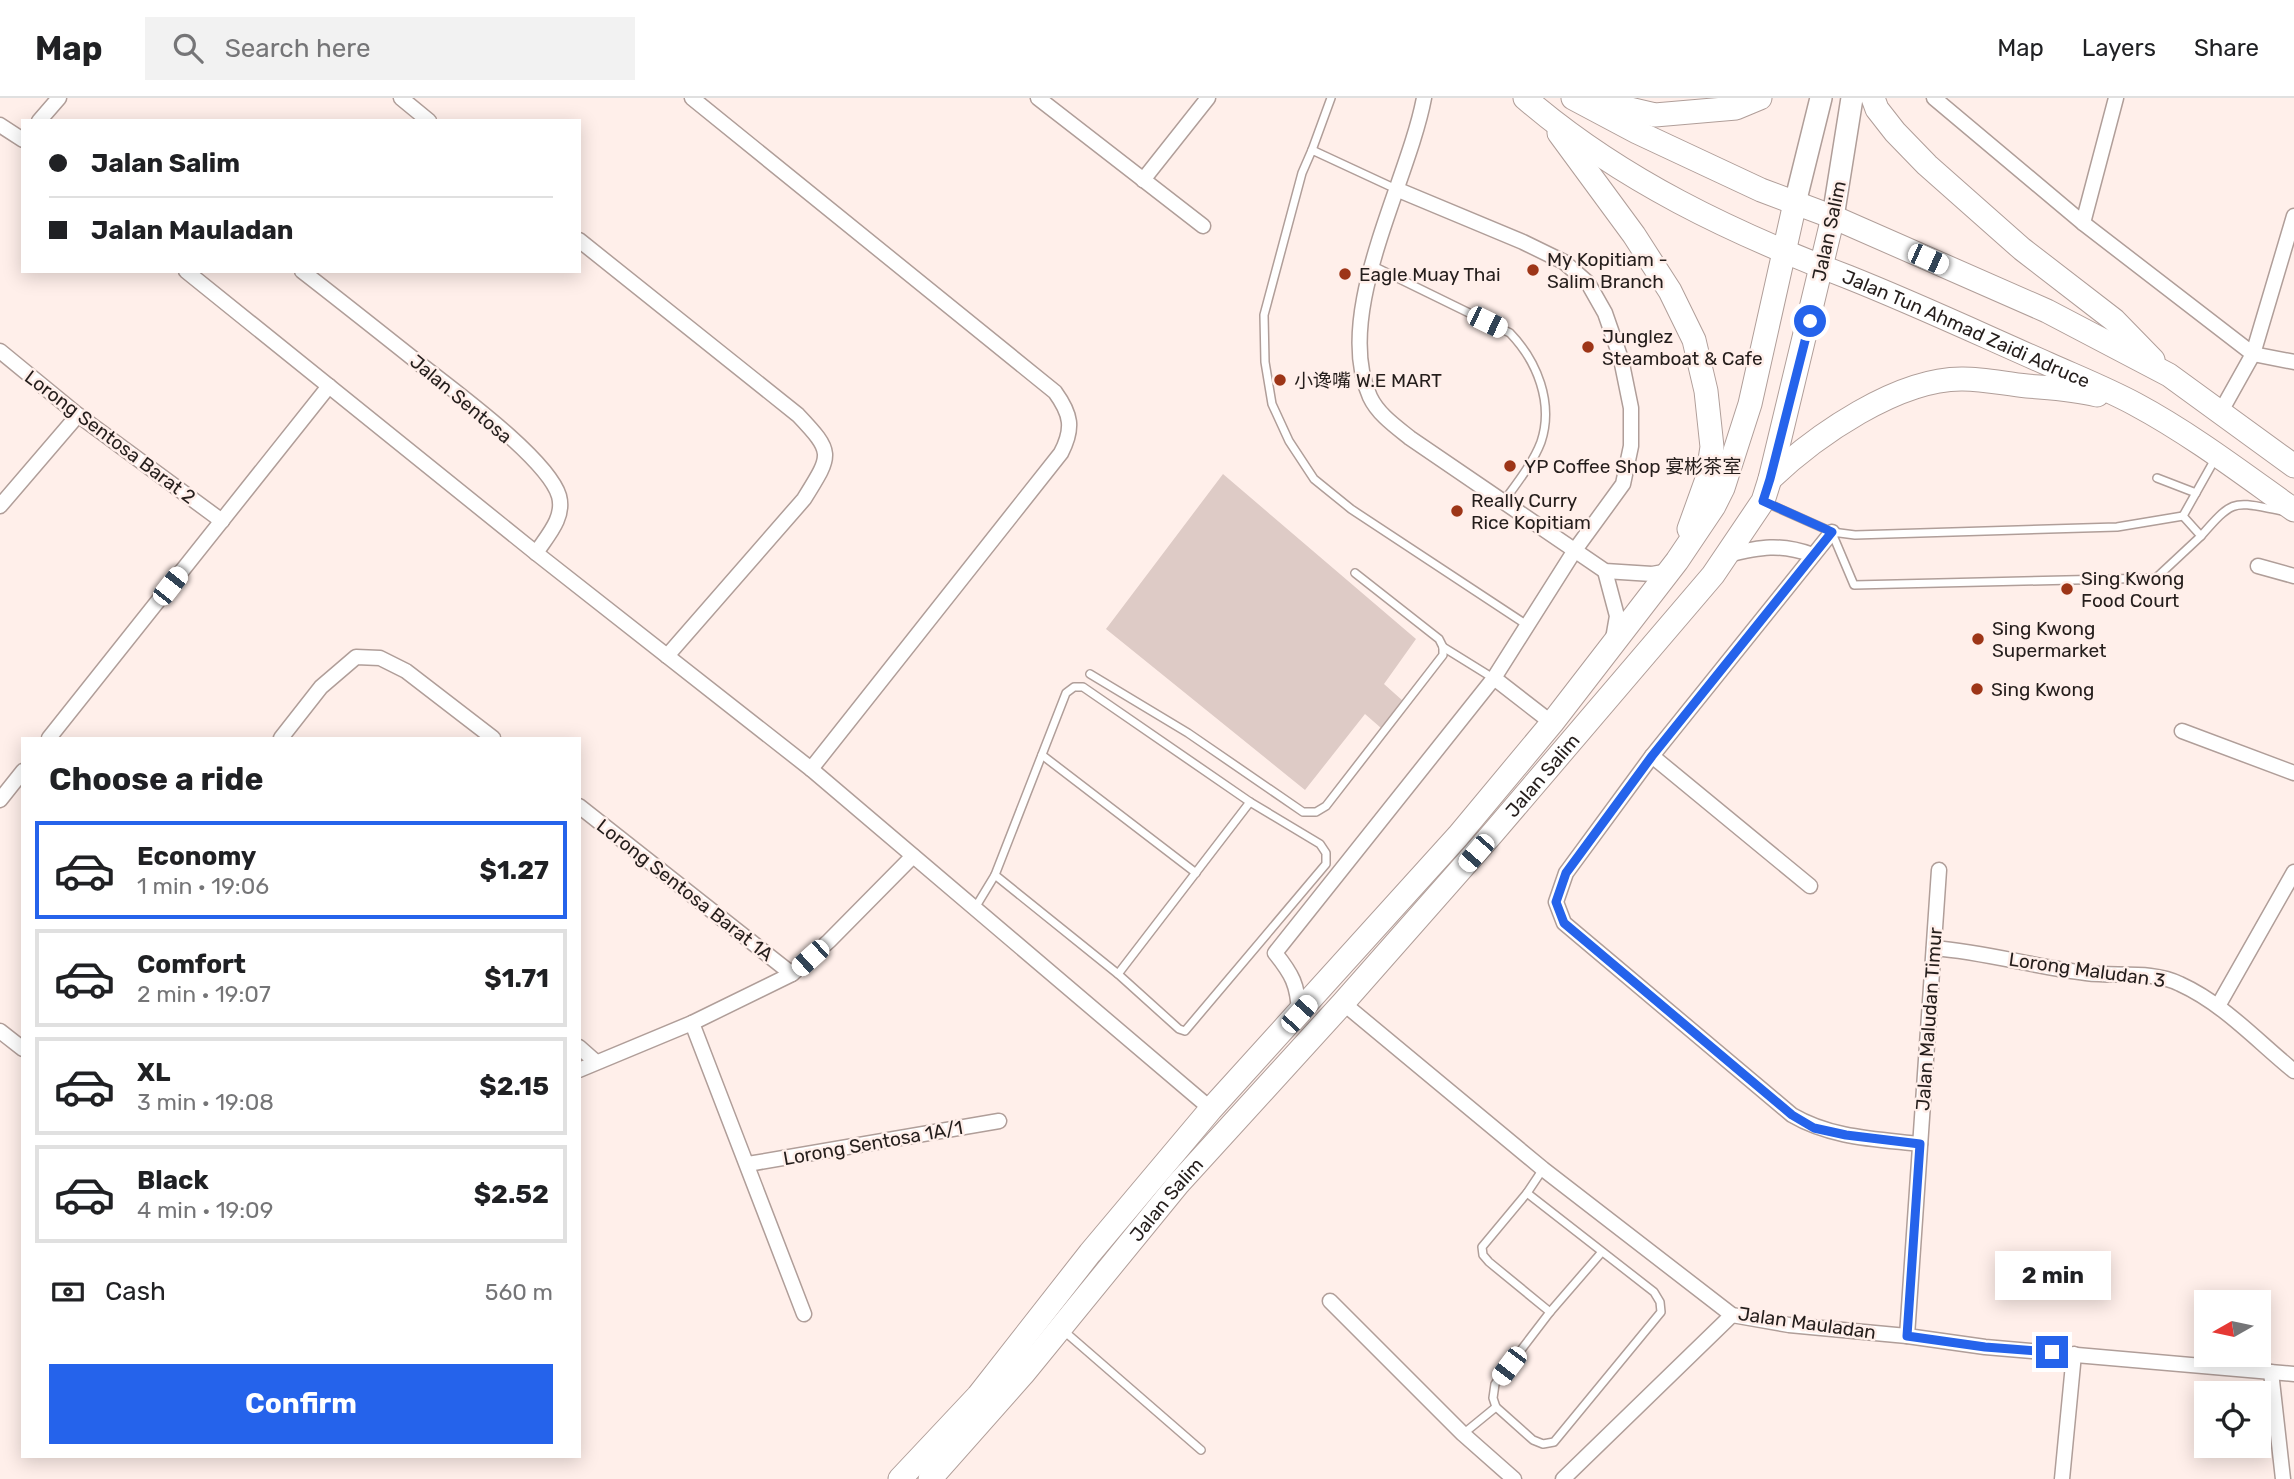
<!DOCTYPE html>
<html lang="en">
<head>
<meta charset="utf-8">
<style>
	:root { --surface:#fff; --page:#f2f2f2; --text:#202124; --muted:#757577; --line:#e0e0e0; --accent:#2563eb }
	body { margin:0; font-family:Rubik,"Noto Sans SC",sans-serif; background:var(--page); color:var(--text); height:100vh; display:flex; flex-direction:column; font-size:26px; white-space:nowrap }
	* { box-sizing:border-box; margin:0 }
	p { font-size:23px; color:var(--muted) }
	.icon { flex:none; width:38px; height:38px; fill:none; stroke:currentColor; stroke-width:2; stroke-linecap:round; stroke-linejoin:round }
	.map { position:relative; flex:1; overflow:hidden }
	.side { position:absolute; left:21px; top:639px; width:560px; height:721px; display:flex; flex-direction:column; background:var(--surface); border-radius:0px; box-shadow:0 4px 18px #0003 }
	.side>* { flex:none }
	.hud { position:absolute; left:21px; top:21px; width:560px; height:154px; border-radius:0px; box-shadow:0 4px 18px #0003; display:grid; align-content:center; height:154px; padding:0 28px; background:var(--surface) }
	.needle { width:46px; rotate:261deg }
	.buttons { position:absolute; left:2194px; top:1192px; display:grid; gap:14px }
	.buttons a { display:grid; place-items:center; width:77px; height:77px; border-radius:0px; background:var(--surface); box-shadow:0 4px 18px #0003; font-size:35px }
	.end { position:absolute; width:32px; height:32px; margin:-16px; border:9px solid #2563eb; background:#fff; box-shadow:0 0 0 4px #fff }
	.from { border-radius:50% }
	.bubble { position:absolute; height:49px; border-radius:0px; background:var(--surface); box-shadow:0 4px 18px #0003; font-size:23px; font-weight:700; line-height:49px; text-align:center }
	.car { position:absolute; width:21px; height:42px; margin:-21px -10px; border-radius:9px; box-shadow:0 0 5px 2px #0007; background:linear-gradient(#fff 24%,#345 0 40%,#fff 0 76%,#345 0 86%,#fff 0) }
	.hud b { display:flex; align-items:center; gap:24px; height:66px; font-size:26px }
	.hud b+b { border-top:2px solid var(--line) }
	.hud i { width:18px; height:18px; background:var(--text) }
	ul { padding:0; list-style:none }
	li { display:flex; align-items:center; gap:21px; height:98px; margin:0 14px 10px; padding:0 14px; border:4px solid var(--line); border-radius:0px }
	li div { flex:1 }
	li b { display:block; font-size:26px }
	li em { font-style:normal; font-weight:700 }
	li.current { border-color:var(--accent) }
	li>.icon { width:63px; height:63px; stroke-width:1.5 }
	h2 { padding:0 28px; font-size:32px; line-height:84px }
	.pay { display:flex; align-items:center; gap:18px; height:77px; padding:0 28px; font-size:26px }
	.pay p { margin-inline-start:auto }
	.primary-button { display:flex; gap:14px; margin-top:auto; padding:14px 28px }
	.primary-button a { flex:1; height:80px; border-radius:0px; background:var(--accent); color:#fff; font-size:28px; font-weight:700; line-height:80px; text-align:center }
	header { display:flex; align-items:center; gap:42px; box-sizing:border-box; height:98px; padding:0 35px; background:var(--surface); border-bottom:2px solid var(--line) }
	header strong { font-size:33px }
	nav { display:flex; gap:38px; margin-inline-start:auto; font-size:24px }
	.search { width:490px; height:63px; background:var(--page); display:flex; align-items:center; gap:18px; box-sizing:border-box; padding:0 24px; border-radius:0px; color:var(--muted); font-size:26px }
	.map>svg:first-child { display:block }
	.building { fill:#decbc6 }
	.lines { fill:none; stroke-linecap:round; stroke-linejoin:round }
	.lane-casing { stroke:#b09e99; stroke-width:10 }
	.street-casing { stroke:#b09e99; stroke-width:17 }
	.secondary-casing { stroke:#b09e99; stroke-width:24 }
	.primary-casing { stroke:#b09e99; stroke-width:25 }
	.lane { stroke:#fff; stroke-width:7 }
	.street { stroke:#fff; stroke-width:14 }
	.secondary { stroke:#fff; stroke-width:21 }
	.primary { stroke:#fff; stroke-width:23 }
	.route { stroke:#2563eb; stroke-width:9 }
	.poi-dot { fill:#9d3517; stroke:#ffefea; stroke-width:2.5 }
	.labels { text-anchor:middle; dominant-baseline:central; stroke-width:5; stroke-linejoin:round; paint-order:stroke }
	.street-label { font-size:19px; fill:#251e1c; stroke:#ffefea }
	.poi-label { font-size:19px; fill:#251e1c; stroke:#ffefea; text-anchor:start }
</style>
</head>
<body>
<header>
<strong>Map</strong>
<div class="search"><svg class="icon" aria-label="search" viewBox="0 0 24 24"><circle cx="10" cy="10" r="6"/><path d="M15 15l6 6"/></svg>Search here</div>
<nav><a>Map</a><a>Layers</a><a>Share</a></nav>
</header>
<div class="map">
<svg width="2294" height="1381" viewBox="0 0 2294 1381">
	<rect width="100%" height="100%" fill="#ffefea"/>
	<path class="building" d="M1223,376L1416,541L1384,586L1403,603L1381,630L1365,616L1305,692L1106,531Z"/>
	<g class="lines">
		<g class="lane-casing">
			<g id="lane">
				<path d="M1312,52L1331,0"/>
				<path d="M1396,91L1312,52L1302,75L1264,217L1265,264L1272,306L1289,343L1314,381L1351,411L1527,527"/>
				<path d="M1373,168L1510,235C1537,263 1554,305 1541,344C1533,365 1517,385 1504,403"/>
				<path d="M2157,380L2196,395"/>
				<path d="M1767,405L1832,434L1855,437L2117,429L2183,418"/>
				<path d="M2183,418L2215,361"/>
				<path d="M1832,435L1854,487L2156,480L2201,438L2183,418"/>
				<path d="M2201,438C2235,399 2233,404 2283,413"/>
				<path d="M1443,549L1493,580"/>
				<path d="M1090,576L1188,635L1303,714H1316L1326,708L1443,557V549L1439,541L1355,475"/>
				<path d="M1074,589H1083L1250,704L1320,746L1326,755V766L1185,933L1179,931L1118,876L995,777L1066,595Z"/>
				<path d="M1042,657L1196,775"/>
				<path d="M975,810L995,777"/>
				<path d="M1118,876L1250,704"/>
				<path d="M1543,1071L1527,1095L1482,1149L1483,1157L1489,1164L1550,1214"/>
				<path d="M1527,1095L1654,1194L1660,1204L1661,1214L1554,1344L1543,1346L1533,1342L1496,1309L1493,1300L1495,1286L1550,1214L1601,1155"/>
				<path d="M1064,1233L1201,1352"/>
				<path d="M1463,1336L1496,1309"/>
			</g>
		</g>
		<g class="street-casing">
			<g id="street">
				<path d="M401,0L429,23"/>
				<path d="M692,0L1055,294C1071,316 1074,330 1061,355L811,671"/>
				<path d="M1038,0L1203,128"/>
				<path d="M1424,0C1408,85 1332,216 1370,299C1378,316 1395,328 1410,340L1605,473L1652,476L1669,473"/>
				<path d="M1934,0L2083,125L2253,256L2294,264"/>
				<path d="M39,23L59,0"/>
				<path d="M0,27L23,42"/>
				<path d="M1143,82L1208,0"/>
				<path d="M2083,125L2116,0"/>
				<path d="M579,142L798,317C834,355 832,356 804,401L667,558"/>
				<path d="M186,173L536,455L811,671L1211,1011"/>
				<path d="M302,173C342,204 381,235 420,266C453,292 548,361 559,398C565,420 547,438 536,455"/>
				<path d="M0,253L78,317L222,423"/>
				<path d="M2220,315L2253,256L2294,118"/>
				<path d="M0,408L78,317"/>
				<path d="M1832,434L1652,658L1566,775L1556,804L1564,825L1792,1017C1831,1040 1876,1041 1920,1046"/>
				<path d="M1727,457C1760,449 1780,445 1813,457"/>
				<path d="M2258,468L2294,478"/>
				<path d="M1605,473L1617,518L1613,541"/>
				<path d="M1494,580L1552,625"/>
				<path d="M2182,633L2294,675"/>
				<path d="M49,640L329,288"/>
				<path d="M281,640L321,589L356,559L380,560L406,573L493,640"/>
				<path d="M1652,658L1810,788"/>
				<path d="M0,702L23,673"/>
				<path d="M579,708L792,876"/>
				<path d="M1934,850C1985,854 2035,869 2086,875C2116,879 2152,872 2180,886C2224,906 2257,943 2294,973"/>
				<path d="M1343,905L1543,1071L1732,1217L1789,1227L1907,1238L1985,1249L2294,1276"/>
				<path d="M2218,908L2294,774"/>
				<path d="M1299,915C1298,887 1292,876 1275,855L1494,580L1575,452L1623,386L1631,348V310L1621,261L1605,215L1588,185L1564,164L1523,144L1396,91"/>
				<path d="M692,925L804,1216"/>
				<path d="M0,933L23,951"/>
				<path d="M579,949L596,964"/>
				<path d="M579,972L692,925L792,876L829,843L913,758"/>
				<path d="M748,1066L999,1023"/>
				<path d="M1330,1203L1463,1336L1514,1381"/>
				<path d="M1907,1238L1939,772"/>
				<path d="M2271,1274L2283,1381"/>
				<path d="M1563,1381L1732,1217"/>
				<path d="M2062,1381L2074,1256"/>
			</g>
		</g>
		<g class="secondary-casing">
			<g id="secondary">
				<path d="M1795,105L1821,0"/>
				<path d="M1833,119L1852,0"/>
			</g>
		</g>
		<g class="primary-casing">
			<g id="primary">
				<path id="s1" d="M1525,0C1620,82 1733,135 1848,179C1916,206 1982,237 2048,266C2077,279 2107,291 2135,306C2191,336 2242,375 2294,412"/>
				<path d="M1573,0L1637,34L1761,92L1833,119L2047,213L2169,277L2294,368"/>
				<path d="M1873,0L1877,11L1895,34L1927,67L2022,151L2114,222L2153,262"/>
				<path d="M1596,3L1655,17L1736,10L1760,0"/>
				<path d="M1559,35L1634,137L1670,193L1694,242L1706,293L1712,349L1707,381L1689,431"/>
				<path d="M1770,381C1815,338 1898,280 1963,281C1984,281 2006,286 2027,288C2050,290 2074,291 2097,297"/>
				<path d="M900,1381L978,1298L1090,1155L1211,1011L1458,738L1552,625L1677,463L1714,408L1723,390L1750,306L1795,105"/>
				<path id="s2" d="M930,1381L1023,1276L1178,1086L1343,905L1492,736L1713,477L1763,403L1770,381L1833,119"/>
			</g>
		</g>
		<use href="#lane" class="lane"/>
		<use href="#street" class="street"/>
		<use href="#secondary" class="secondary"/>
		<use href="#primary" class="primary"/>
	</g>
	<g class="lines">
		<path class="route" d="M1810,223L1770,381L1763,403L1832,434L1652,658L1566,775L1556,804L1564,825L1792,1017L1814,1030L1846,1037L1920,1046L1907,1238L1985,1249L2052,1254"/>
	</g>
	<g class="poi-dot">
		<circle cx="1533" cy="172" r="7"/>
		<circle cx="1345" cy="176" r="7"/>
		<circle cx="1588" cy="249" r="7"/>
		<circle cx="1280" cy="282" r="7"/>
		<circle cx="1510" cy="368" r="7"/>
		<circle cx="1457" cy="413" r="7"/>
		<circle cx="2067" cy="491" r="7"/>
		<circle cx="1978" cy="541" r="7"/>
		<circle cx="1977" cy="591" r="7"/>
	</g>
	<g class="labels">
		<g class="street-label">
			<text transform="translate(1829 133) rotate(-78)">Jalan Salim</text>
			<text stroke="none"><textPath href="#s1" startOffset="500">Jalan Tun Ahmad Zaidi Adruce</textPath></text>
			<text transform="translate(461 301) rotate(40)">Jalan Sentosa</text>
			<text transform="translate(110 339) rotate(37)">Lorong Sentosa Barat 2</text>
			<text stroke="none"><textPath href="#s2" startOffset="933">Jalan Salim</textPath></text>
			<text transform="translate(685 792) rotate(38)">Lorong Sentosa Barat 1A</text>
			<text transform="translate(2087 872) rotate(8)">Lorong Maludan 3</text>
			<text transform="translate(1929 921) rotate(-86)">Jalan Maludan Timur</text>
			<text transform="translate(873 1045) rotate(-10)">Lorong Sentosa 1A/1</text>
			<text stroke="none"><textPath href="#s2" startOffset="366">Jalan Salim</textPath></text>
			<text transform="translate(1807 1225) rotate(8)">Jalan Mauladan</text>
		</g>
		<g class="poi-label">
			<text x="1547" y="161">My Kopitiam -<tspan x="1547" dy="22">Salim Branch</tspan></text>
			<text x="1359" y="176">Eagle Muay Thai</text>
			<text x="1602" y="238">Junglez<tspan x="1602" dy="22">Steamboat &amp; Cafe</tspan></text>
			<text x="1294" y="282">小谗嘴 W.E MART</text>
			<text x="1524" y="368">YP Coffee Shop 宴彬茶室</text>
			<text x="1471" y="402">Really Curry<tspan x="1471" dy="22">Rice Kopitiam</tspan></text>
			<text x="2081" y="480">Sing Kwong<tspan x="2081" dy="22">Food Court</tspan></text>
			<text x="1992" y="530">Sing Kwong<tspan x="1992" dy="22">Supermarket</tspan></text>
			<text x="1991" y="591">Sing Kwong</text>
		</g>
	</g>
</svg>
<div class="buttons">
<a><svg class="needle" viewBox="-14 -14 28 28"><path d="M0-13l5 13h-10z" fill="#e53935"/><path d="M0 13l5-13h-10z" fill="#757577"/></svg></a>
<a><svg class="icon" aria-label="locate" viewBox="0 0 24 24"><circle cx="12" cy="12" r="6"/><path d="M12 2v4M12 18v4M2 12h4M18 12h4"/></svg></a>
</div>
<i class="end from" style="left:1810px;top:223px"></i>
<i class="end" style="left:2052px;top:1254px"></i>
<div class="bubble" style="left:1995px;top:1153px;width:116px">2 min</div>
<i class="car" style="left:1928px;top:161px;rotate:114deg"></i>
<i class="car" style="left:1487px;top:224px;rotate:116deg"></i>
<i class="car" style="left:170px;top:488px;rotate:38deg"></i>
<i class="car" style="left:1476px;top:755px;rotate:221deg"></i>
<i class="car" style="left:810px;top:860px;rotate:228deg"></i>
<i class="car" style="left:1299px;top:916px;rotate:42deg"></i>
<i class="car" style="left:1509px;top:1268px;rotate:217deg"></i>
<div class="hud">
<b><i class="from"></i>Jalan Salim</b>
<b><i></i>Jalan Mauladan</b>
</div>
<section class="side">
<h2>Choose a ride</h2>
<ul>
<li class="current"><svg class="icon" aria-label="car" viewBox="0 0 24 24"><path d="M5 17H2v-5l4-1 3-4h7l3 4 3 1v5h-3M9 17h6M6 11h13"/><circle cx="7" cy="17" r="2"/><circle cx="17" cy="17" r="2"/></svg><div><b>Economy</b><p>1 min · 19:06</p></div><em>$1.27</em></li>
<li><svg class="icon" aria-label="car" viewBox="0 0 24 24"><path d="M5 17H2v-5l4-1 3-4h7l3 4 3 1v5h-3M9 17h6M6 11h13"/><circle cx="7" cy="17" r="2"/><circle cx="17" cy="17" r="2"/></svg><div><b>Comfort</b><p>2 min · 19:07</p></div><em>$1.71</em></li>
<li><svg class="icon" aria-label="car" viewBox="0 0 24 24"><path d="M5 17H2v-5l4-1 3-4h7l3 4 3 1v5h-3M9 17h6M6 11h13"/><circle cx="7" cy="17" r="2"/><circle cx="17" cy="17" r="2"/></svg><div><b>XL</b><p>3 min · 19:08</p></div><em>$2.15</em></li>
<li><svg class="icon" aria-label="car" viewBox="0 0 24 24"><path d="M5 17H2v-5l4-1 3-4h7l3 4 3 1v5h-3M9 17h6M6 11h13"/><circle cx="7" cy="17" r="2"/><circle cx="17" cy="17" r="2"/></svg><div><b>Black</b><p>4 min · 19:09</p></div><em>$2.52</em></li>
</ul>
<div class="pay"><svg class="icon" aria-label="cash" viewBox="0 0 24 24"><path d="M3 7h18v10H3z"/><circle cx="12" cy="12" r="2"/></svg>Cash<p>560 m</p></div>
<div class="primary-button"><a>Confirm</a></div>
</section>
</div>
</body>
</html>
